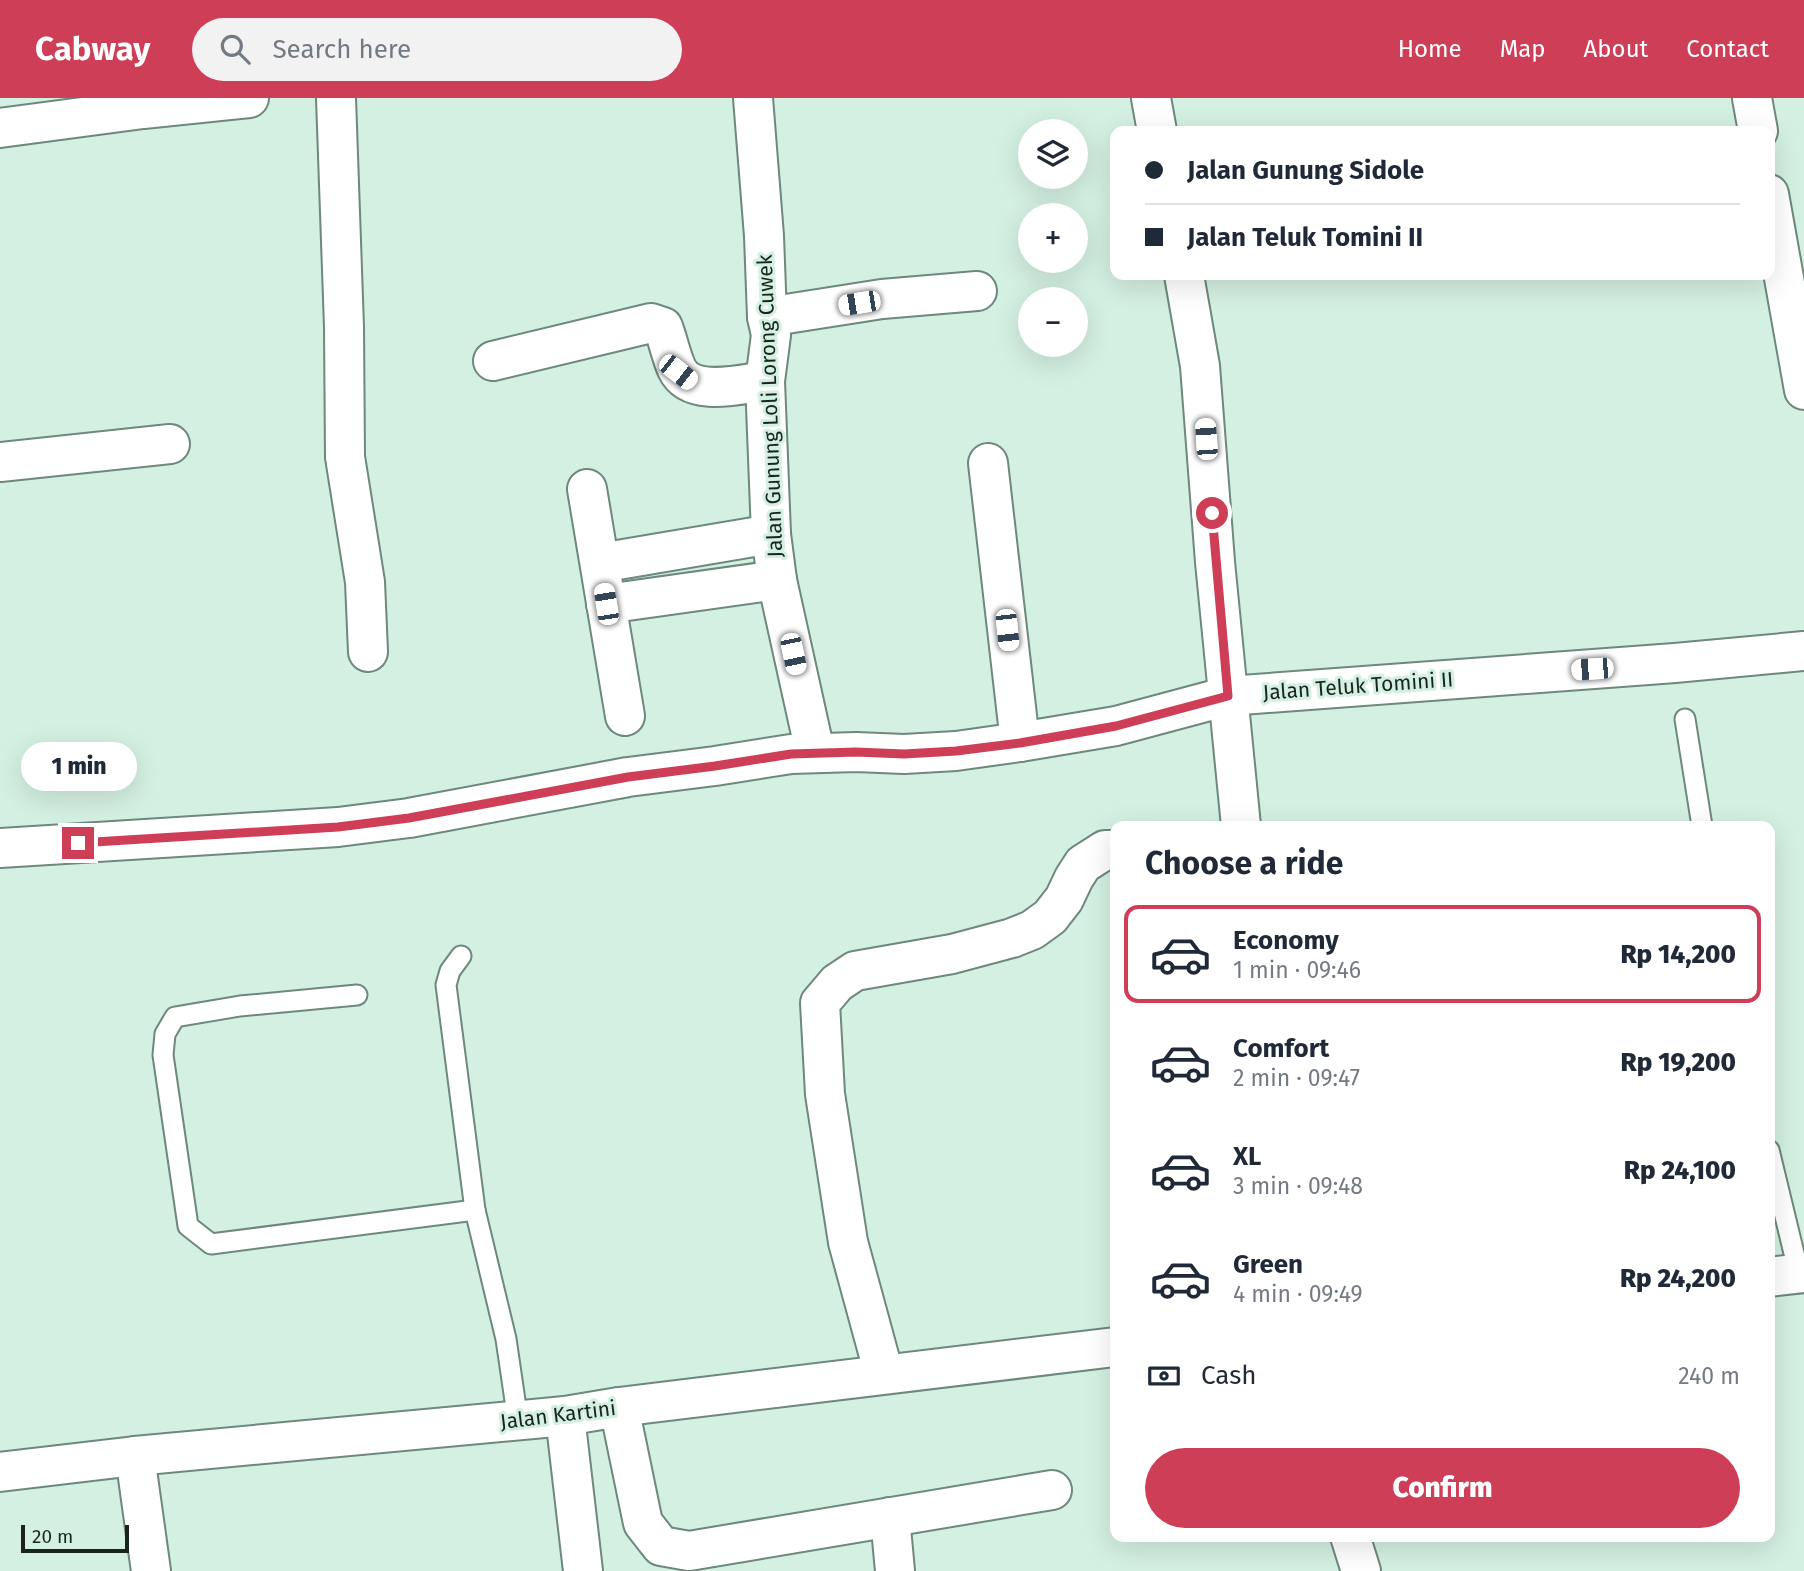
<!DOCTYPE html>
<html lang="en">
<head>
<meta charset="utf-8">
<style>
	:root { --surface:#fff; --page:#f2f2f3; --text:#1f2937; --muted:#747a83; --line:#e0e1e3; --accent:#ce3e57 }
	body { margin:0; font-family:"Fira Sans",sans-serif; background:var(--page); color:var(--text); height:100vh; display:flex; flex-direction:column; font-size:26px; white-space:nowrap }
	* { box-sizing:border-box; margin:0 }
	p { font-size:23px; color:var(--muted) }
	.icon { flex:none; width:38px; height:38px; fill:none; stroke:currentColor; stroke-width:2; stroke-linecap:round; stroke-linejoin:round }
	.map { position:relative; flex:1; overflow:hidden }
	.details { position:absolute; left:1110px; top:723px; width:665px; height:721px; display:flex; flex-direction:column; background:var(--surface); border-radius:14px; box-shadow:0 7px 28px #0002 }
	.details>* { flex:none }
	.hud { position:absolute; left:1110px; top:28px; width:665px; height:154px; border-radius:14px; box-shadow:0 7px 28px #0002; display:grid; align-content:center; height:154px; padding:0 35px; background:var(--surface) }
	.fabs { position:absolute; left:1018px; top:21px; display:grid; gap:14px }
	.fabs a { display:grid; place-items:center; width:70px; height:70px; border-radius:50%; background:var(--surface); box-shadow:0 7px 28px #0002; font-size:35px }
	.scale { position:absolute; left:21px; bottom:18px; width:108px; box-sizing:border-box; padding-left:7px; border:4px solid #19241f; border-top:0; font-size:19px; line-height:24px; white-space:nowrap; color:#19241f; -webkit-text-stroke:5px #d3f0e2; paint-order:stroke }
	.end { position:absolute; width:32px; height:32px; margin:-16px; border:9px solid #ce3e57; background:#fff; box-shadow:0 0 0 4px #fff }
	.from { border-radius:50% }
	.bubble { position:absolute; height:49px; border-radius:24px; background:var(--surface); box-shadow:0 7px 28px #0002; font-size:23px; font-weight:800; line-height:49px; text-align:center }
	.car { position:absolute; width:21px; height:42px; margin:-21px -10px; border-radius:9px; box-shadow:0 0 5px 2px #0007; background:linear-gradient(#fff 24%,#345 0 40%,#fff 0 76%,#345 0 86%,#fff 0) }
	.hud b { display:flex; align-items:center; gap:24px; height:66px; font-size:26px }
	.hud b+b { border-top:2px solid var(--line) }
	.hud i { width:18px; height:18px; background:var(--text) }
	ul { padding:0; list-style:none }
	li { display:flex; align-items:center; gap:21px; height:98px; margin:0 14px 10px; padding:0 21px; border:4px solid transparent; border-radius:14px }
	li div { flex:1 }
	li b { display:block; font-size:26px }
	li em { font-style:normal; font-weight:800 }
	li.selected { border-color:var(--accent) }
	li>.icon { width:63px; height:63px; stroke-width:1.5 }
	h2 { padding:0 35px; font-size:32px; line-height:84px }
	.pay { display:flex; align-items:center; gap:18px; height:77px; padding:0 35px; font-size:26px }
	.pay p { margin-inline-start:auto }
	.primary-button { display:flex; gap:14px; margin-top:auto; padding:14px 35px }
	.primary-button a { flex:1; height:80px; border-radius:42px; background:var(--accent); color:#fff; font-size:28px; font-weight:800; line-height:80px; text-align:center }
	header { display:flex; align-items:center; gap:42px; box-sizing:border-box; height:98px; padding:0 35px; background:var(--accent); color:#fff }
	header strong { font-size:33px }
	nav { display:flex; gap:38px; margin-inline-start:auto; font-size:24px }
	.search { width:490px; height:63px; background:var(--page); display:flex; align-items:center; gap:18px; box-sizing:border-box; padding:0 24px; border-radius:38px; color:var(--muted); font-size:26px }
	.map>svg:first-child { display:block }
	.lines { fill:none; stroke-linecap:round; stroke-linejoin:round }
	.service-casing { stroke:#6d887c; stroke-width:23 }
	.minor-casing { stroke:#6d887c; stroke-width:42 }
	.service { stroke:#fff; stroke-width:19 }
	.minor { stroke:#fff; stroke-width:38 }
	.route { stroke:#ce3e57; stroke-width:9 }
	.labels { text-anchor:middle; dominant-baseline:central; stroke-width:6; stroke-linejoin:round; paint-order:stroke }
	.street-label { font-size:21px; fill:#19241f; stroke:#d3f0e2 }
</style>
</head>
<body>
<header>
<strong>Cabway</strong>
<div class="search"><svg class="icon" aria-label="search" viewBox="0 0 24 24"><circle cx="10" cy="10" r="6"/><path d="M15 15l6 6"/></svg>Search here</div>
<nav><a>Home</a><a>Map</a><a>About</a><a>Contact</a></nav>
</header>
<div class="map">
<svg width="1804" height="1473" viewBox="0 0 1804 1473">
	<rect width="100%" height="100%" fill="#d3f0e2"/>
	<g class="lines">
		<g class="service-casing">
			<g id="service">
				<path d="M1685,621L1702,728"/>
				<path d="M461,858L450,873L446,887L475,1112L506,1241L518,1323"/>
				<path d="M357,897L240,908L175,919L165,936L163,957L188,1128L211,1146L475,1112"/>
				<path d="M1769,1052L1799,1176"/>
			</g>
		</g>
		<g class="minor-casing">
			<g id="minor">
				<path d="M336,0L344,229L345,359L365,484L368,554"/>
				<path d="M753,0L764,138L767,219L771,237L765,283L771,436L777,482L815,654"/>
				<path d="M1151,0L1157,33"/>
				<path d="M1752,0L1758,33"/>
				<path d="M0,30L143,11L249,0"/>
				<path d="M1769,96L1804,292"/>
				<path d="M1184,177L1200,268L1215,464L1241,728"/>
				<path d="M767,219L882,201L977,193"/>
				<path d="M493,263L651,225L663,229C668,242 671,258 677,271C691,300 741,286 765,283"/>
				<path d="M0,364L170,346"/>
				<path d="M988,365L1020,644"/>
				<path d="M587,391L625,618"/>
				<path d="M600,465L771,436"/>
				<path d="M606,506L777,482"/>
				<path d="M0,750L338,729L409,720L628,679L715,668L791,656L856,654L904,656L956,653L1020,644L1116,628L1228,598L1675,565L1804,553"/>
				<path d="M1769,1179L1804,1175"/>
				<path d="M884,1276L848,1144L825,996L820,905L837,885L855,873L952,856L1012,840L1032,832L1050,819L1064,801L1074,780L1083,766L1105,752H1115"/>
				<path d="M619,1309L643,1425L661,1448L689,1453L1052,1392"/>
				<path d="M565,1318L583,1473"/>
				<path d="M135,1358L151,1473"/>
				<path d="M0,1374L135,1358L565,1318L619,1309L1115,1249"/>
				<path d="M890,1419L895,1473"/>
				<path d="M1350,1438L1361,1473"/>
			</g>
		</g>
		<use href="#service" class="service"/>
		<use href="#minor" class="minor"/>
	</g>
	<g class="lines">
		<path class="route" d="M78,745L338,729L409,720L628,679L715,668L791,656L856,654L904,656L956,653L1020,645L1116,628L1228,598L1212,415"/>
	</g>
	<g class="labels">
		<g class="street-label">
			<text transform="translate(770 308) rotate(-92)">Jalan Gunung Loli Lorong Cuwek</text>
			<text transform="translate(1358 588) rotate(-4)">Jalan Teluk Tomini II</text>
			<text transform="translate(558 1317) rotate(-7)">Jalan Kartini</text>
		</g>
	</g>
</svg>
<div class="fabs">
<a><svg class="icon" aria-label="layers" viewBox="0 0 24 24"><path d="M12 4l9 5-9 5-9-5zM3 14l9 5 9-5"/></svg></a>
<a>+</a>
<a>−</a>
</div>
<div class="scale">20 m</div>
<i class="end from" style="left:1212px;top:415px"></i>
<i class="end" style="left:78px;top:745px"></i>
<div class="bubble" style="left:21px;top:644px;width:116px">1 min</div>
<i class="car" style="left:859px;top:205px;rotate:261deg"></i>
<i class="car" style="left:678px;top:274px;rotate:128deg"></i>
<i class="car" style="left:1206px;top:341px;rotate:356deg"></i>
<i class="car" style="left:606px;top:506px;rotate:351deg"></i>
<i class="car" style="left:1007px;top:532px;rotate:174deg"></i>
<i class="car" style="left:793px;top:556px;rotate:168deg"></i>
<i class="car" style="left:1592px;top:571px;rotate:266deg"></i>
<div class="hud">
<b><i class="from"></i>Jalan Gunung Sidole</b>
<b><i></i>Jalan Teluk Tomini II</b>
</div>
<section class="details">
<h2>Choose a ride</h2>
<ul>
<li class="selected"><svg class="icon" aria-label="car" viewBox="0 0 24 24"><path d="M5 17H2v-5l4-1 3-4h7l3 4 3 1v5h-3M9 17h6M6 11h13"/><circle cx="7" cy="17" r="2"/><circle cx="17" cy="17" r="2"/></svg><div><b>Economy</b><p>1 min · 09:46</p></div><em>Rp 14,200</em></li>
<li><svg class="icon" aria-label="car" viewBox="0 0 24 24"><path d="M5 17H2v-5l4-1 3-4h7l3 4 3 1v5h-3M9 17h6M6 11h13"/><circle cx="7" cy="17" r="2"/><circle cx="17" cy="17" r="2"/></svg><div><b>Comfort</b><p>2 min · 09:47</p></div><em>Rp 19,200</em></li>
<li><svg class="icon" aria-label="car" viewBox="0 0 24 24"><path d="M5 17H2v-5l4-1 3-4h7l3 4 3 1v5h-3M9 17h6M6 11h13"/><circle cx="7" cy="17" r="2"/><circle cx="17" cy="17" r="2"/></svg><div><b>XL</b><p>3 min · 09:48</p></div><em>Rp 24,100</em></li>
<li><svg class="icon" aria-label="car" viewBox="0 0 24 24"><path d="M5 17H2v-5l4-1 3-4h7l3 4 3 1v5h-3M9 17h6M6 11h13"/><circle cx="7" cy="17" r="2"/><circle cx="17" cy="17" r="2"/></svg><div><b>Green</b><p>4 min · 09:49</p></div><em>Rp 24,200</em></li>
</ul>
<div class="pay"><svg class="icon" aria-label="cash" viewBox="0 0 24 24"><path d="M3 7h18v10H3z"/><circle cx="12" cy="12" r="2"/></svg>Cash<p>240 m</p></div>
<div class="primary-button"><a>Confirm</a></div>
</section>
</div>
</body>
</html>
